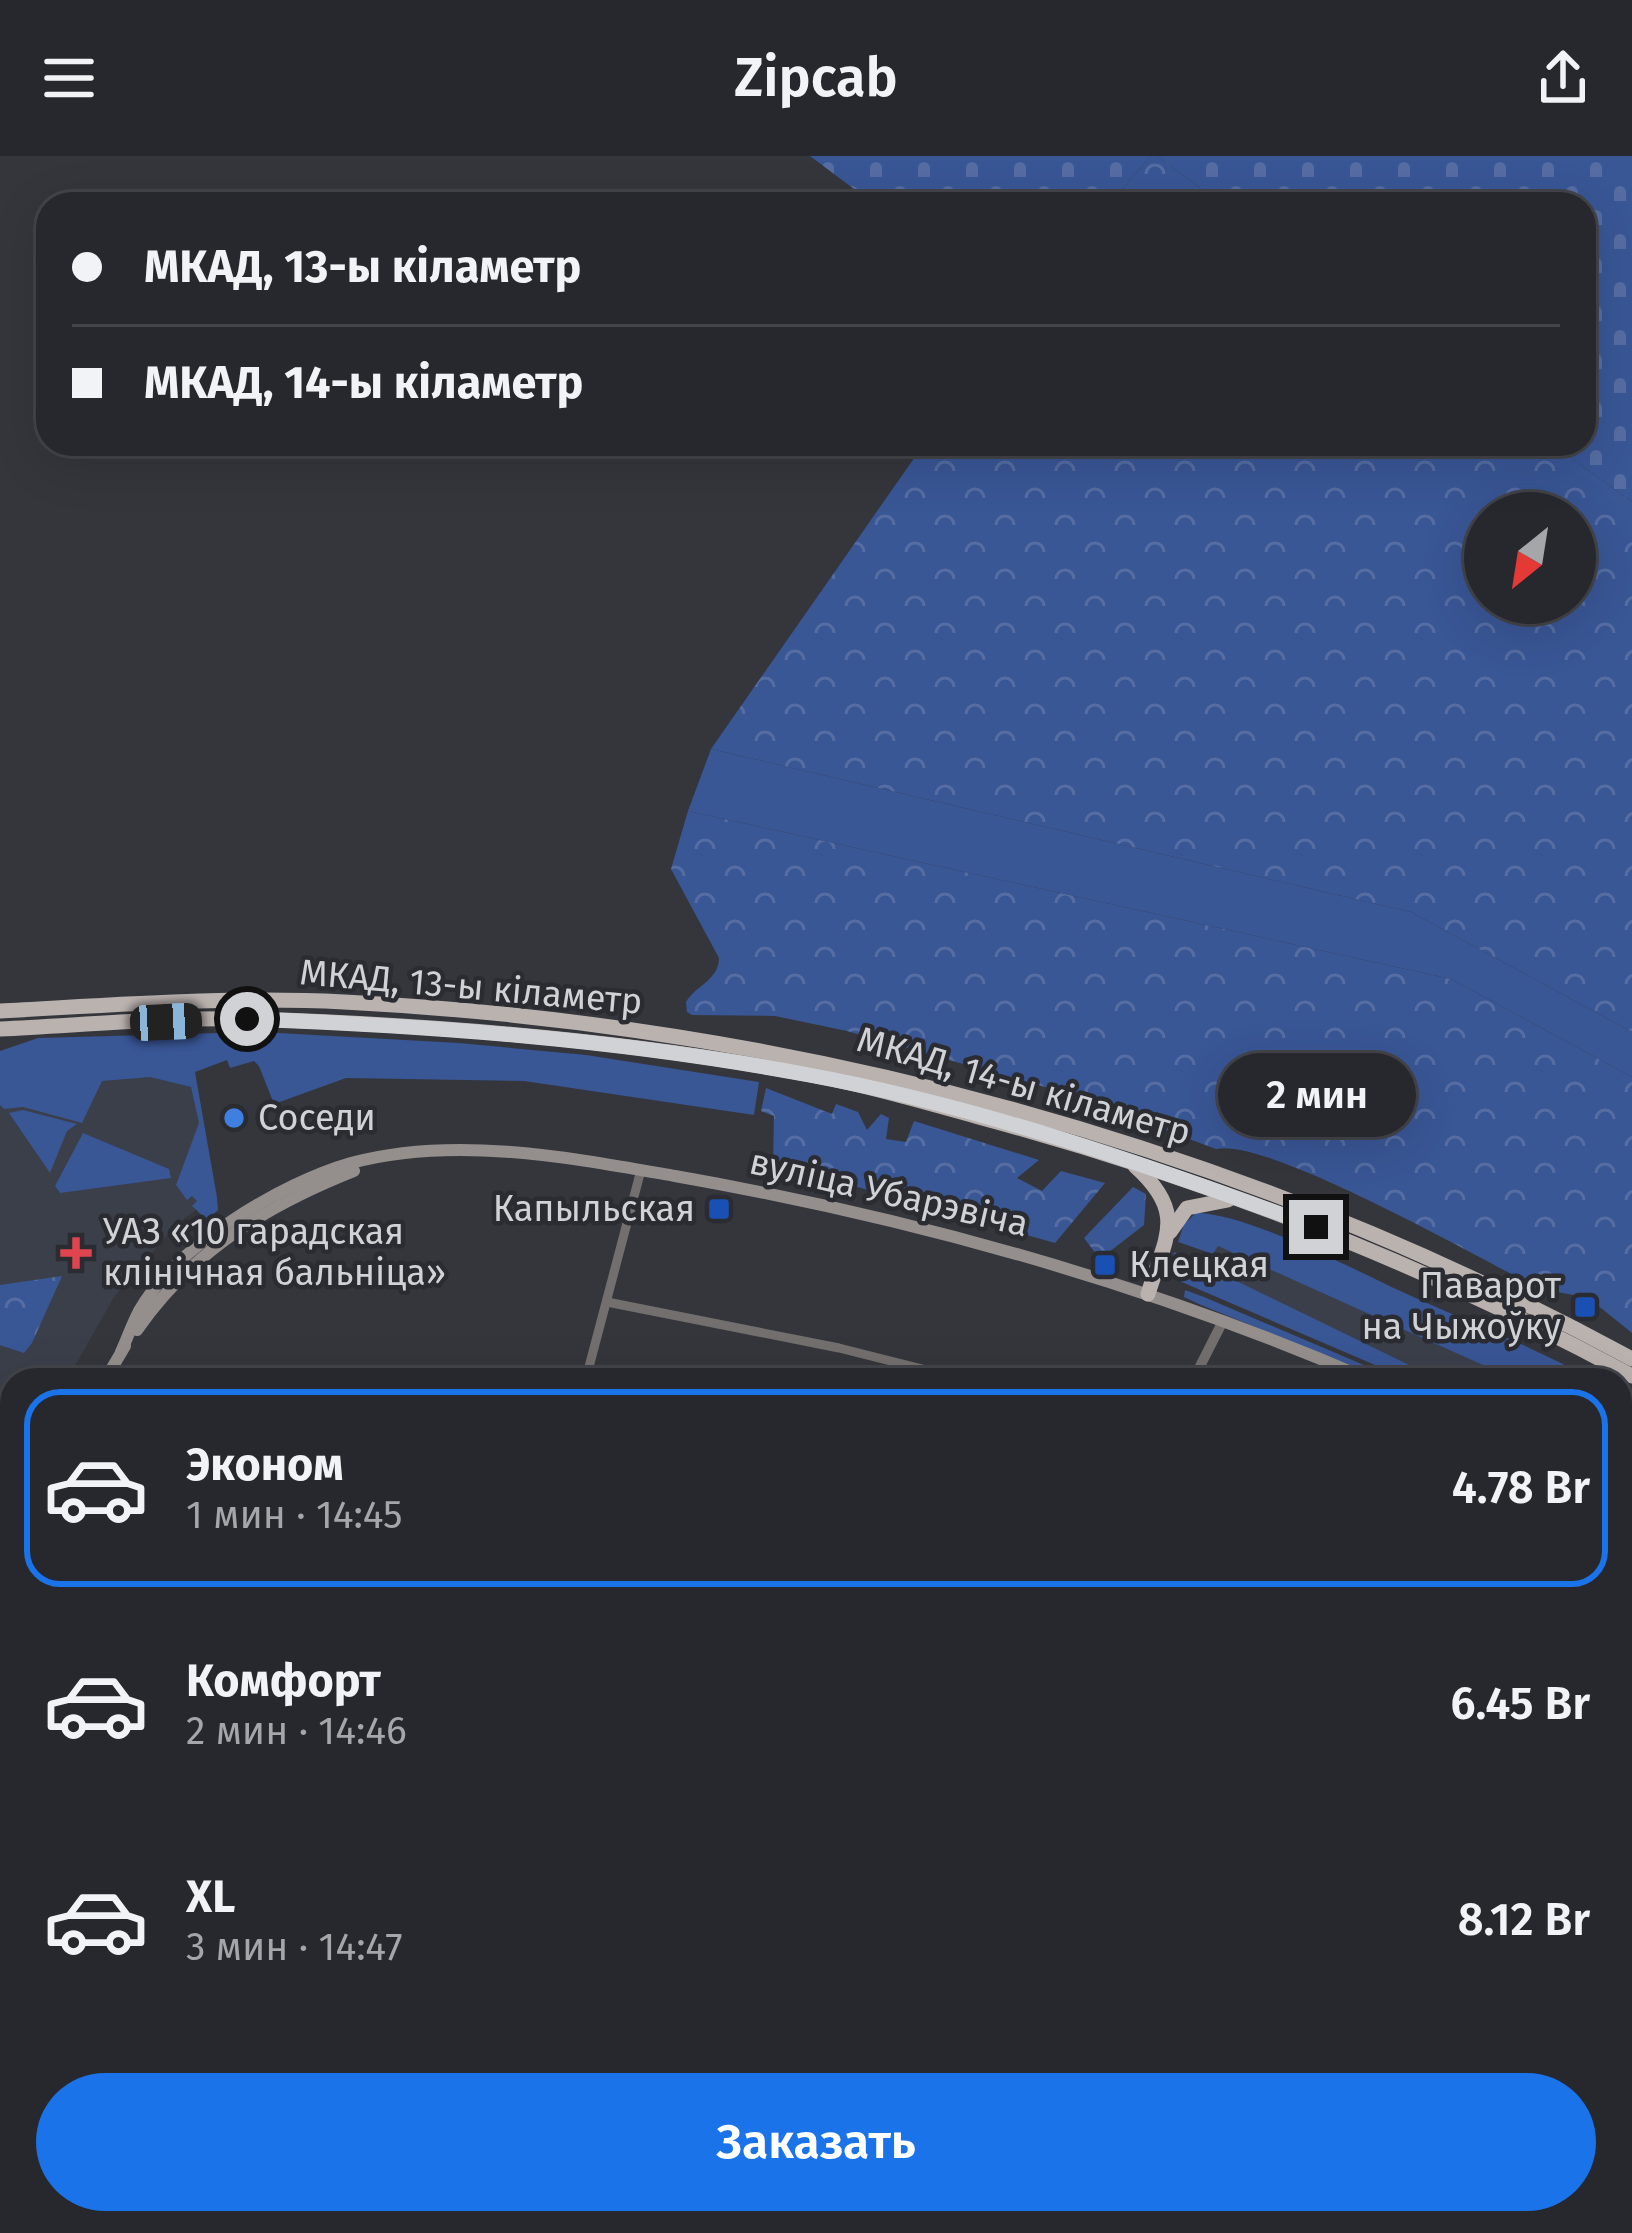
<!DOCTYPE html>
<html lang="ru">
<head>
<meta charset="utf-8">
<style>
	:root { --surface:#27282d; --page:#333439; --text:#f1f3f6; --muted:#a4a6aa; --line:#434449; --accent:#1a73e8 }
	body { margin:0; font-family:"Fira Sans",sans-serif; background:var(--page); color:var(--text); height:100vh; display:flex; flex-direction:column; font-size:45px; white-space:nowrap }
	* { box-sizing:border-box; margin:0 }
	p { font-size:39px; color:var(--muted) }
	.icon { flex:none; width:66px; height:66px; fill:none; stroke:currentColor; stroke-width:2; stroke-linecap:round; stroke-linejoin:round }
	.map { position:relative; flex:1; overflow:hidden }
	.drawer { position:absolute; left:0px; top:1212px; width:1632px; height:867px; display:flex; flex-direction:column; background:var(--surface); border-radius:36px 36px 0 0; box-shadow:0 12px 48px #0002,0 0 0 3px var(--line) }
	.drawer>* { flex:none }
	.banner { position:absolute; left:36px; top:36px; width:1560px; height:264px; border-radius:36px; box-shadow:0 12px 48px #0002,0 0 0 3px var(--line); display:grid; align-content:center; height:264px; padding:0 36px; background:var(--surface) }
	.needle { width:78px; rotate:210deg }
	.tools { position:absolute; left:1464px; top:336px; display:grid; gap:24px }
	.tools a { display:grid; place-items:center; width:132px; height:132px; border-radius:50%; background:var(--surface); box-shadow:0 12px 48px #0002,0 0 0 3px var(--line); font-size:60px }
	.end { position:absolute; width:54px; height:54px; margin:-27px; border:15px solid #d0d2d5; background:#111; box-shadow:0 0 0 6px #111 }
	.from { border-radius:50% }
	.bubble { position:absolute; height:84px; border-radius:42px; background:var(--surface); box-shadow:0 12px 48px #0002,0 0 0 3px var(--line); font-size:39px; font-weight:600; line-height:84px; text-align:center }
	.car { position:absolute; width:36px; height:72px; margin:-36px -18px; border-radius:15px; box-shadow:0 0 9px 3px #0007; background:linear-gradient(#222 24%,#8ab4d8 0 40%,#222 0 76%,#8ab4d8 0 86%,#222 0) }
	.banner b { display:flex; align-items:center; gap:42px; height:114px; font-size:45px }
	.banner b+b { border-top:3px solid var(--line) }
	.banner i { width:30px; height:30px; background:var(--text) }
	ul { padding:21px 0 0; list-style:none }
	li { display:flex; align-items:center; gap:36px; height:198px; margin:0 24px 18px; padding:0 12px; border:6px solid transparent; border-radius:36px }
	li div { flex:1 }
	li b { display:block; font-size:45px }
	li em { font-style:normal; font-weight:600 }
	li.selected { border-color:var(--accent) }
	li>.icon { width:108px; height:108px; stroke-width:1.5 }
	.primary-button { display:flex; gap:24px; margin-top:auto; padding:24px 36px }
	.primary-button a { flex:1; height:138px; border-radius:72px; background:var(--accent); color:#fff; font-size:48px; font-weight:600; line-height:138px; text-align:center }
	header { display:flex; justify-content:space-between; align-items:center; height:156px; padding:0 36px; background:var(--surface); font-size:54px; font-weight:600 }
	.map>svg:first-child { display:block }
	.built { fill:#3a3f4a }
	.grass { fill:#395695 }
	.forest { fill:url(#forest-crowns); fill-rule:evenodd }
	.cemetery { fill:url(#cemetery-stones) }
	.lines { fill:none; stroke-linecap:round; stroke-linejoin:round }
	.minor { stroke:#736f6e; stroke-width:9 }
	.tertiary { stroke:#736f6e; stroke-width:10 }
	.secondary { stroke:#948f8d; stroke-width:12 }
	.trunk { stroke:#bab2af; stroke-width:15 }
	.route { stroke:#d0d2d5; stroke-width:15 }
	.shop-dot { fill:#3f7fe0; stroke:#2a2c32; stroke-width:4.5 }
	.transit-dot { fill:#1a4fb4; stroke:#2a2c32; stroke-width:4.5 }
	.health-dot { fill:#e0444e; stroke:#2a2c32; stroke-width:4.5 }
	.labels { text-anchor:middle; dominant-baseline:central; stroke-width:9; stroke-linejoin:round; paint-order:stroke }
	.street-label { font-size:36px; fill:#d0d2d5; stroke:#2a2c32 }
	.poi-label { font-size:36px; fill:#d0d2d5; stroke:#2a2c32; text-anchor:start }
</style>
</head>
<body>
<header><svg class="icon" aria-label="menu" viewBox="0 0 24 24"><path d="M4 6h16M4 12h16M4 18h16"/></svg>Zipcab<svg class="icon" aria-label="share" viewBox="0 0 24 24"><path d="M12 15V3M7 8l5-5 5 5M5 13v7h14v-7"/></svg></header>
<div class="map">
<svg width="1632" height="2077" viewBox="0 0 1632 2077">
	<defs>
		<pattern id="forest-crowns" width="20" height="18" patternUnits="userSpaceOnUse" patternTransform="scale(3)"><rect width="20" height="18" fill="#395695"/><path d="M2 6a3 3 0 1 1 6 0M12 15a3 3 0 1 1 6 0" fill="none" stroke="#556da3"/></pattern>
		<pattern id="cemetery-stones" width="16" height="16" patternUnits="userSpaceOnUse" patternTransform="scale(3)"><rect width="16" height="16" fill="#395695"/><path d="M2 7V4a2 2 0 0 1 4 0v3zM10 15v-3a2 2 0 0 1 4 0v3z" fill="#556da3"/></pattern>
	</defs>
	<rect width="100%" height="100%" fill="#34363c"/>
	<g class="built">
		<path d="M192,906L217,1038L176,1069L114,1141L67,1224H12V1266L0,1295V923Z"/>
		<path d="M1217,1089L1516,1224H1437L1206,1118Z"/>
		<path d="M1445,2067H1573L1567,2077H1438Z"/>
	</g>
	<g class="grass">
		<path d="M711,593L1411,756L1632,876V921L1451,823L688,655Z"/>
		<path d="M260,876L459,887L586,899L759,926L754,959L524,925L346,922L274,948L259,910L254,905L230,912L227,904L195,916L217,1042L218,1054L207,1064L192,1050L197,1045L192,1040L187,1044L176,1029L199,967L191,931L150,921L102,925L82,967L23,951L4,953L0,949V895L38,882Z"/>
		<path d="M23,954L77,968L67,975L50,1017L9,957Z"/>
		<path d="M83,977L169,1013L171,1022L60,1037L55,1030Z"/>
		<path d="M1196,1057C1248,1057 1358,1116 1409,1139C1471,1167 1534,1191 1593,1224H1530L1520,1219L1516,1224L1218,1090L1213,1098L1178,1086L1184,1068Z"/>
		<path d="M1174,1096L1208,1111L1440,1224H1410L1177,1124L1168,1117Z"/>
		<path d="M1185,1134L1204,1141L1399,1224H1387L1201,1149L1184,1141Z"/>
		<path d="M889,2067H1083L1077,2077H903Z"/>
	</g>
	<g class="forest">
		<path d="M1151,0H1157L1222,48H1109Z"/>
		<path d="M924,288H1552L1632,346V876L1411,756L711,593ZM1485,357H1575V447H1485Z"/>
		<path d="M688,655L1451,823L1632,921V1177L1601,1152L1574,1139L1540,1133C1483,1104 1267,981 1216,993L1066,937L847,875L775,860L692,859L687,856L686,846C696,829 719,824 719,802L671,713Z"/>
		<path d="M766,932L832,958L836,948L858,956L867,974L881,958L889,962L886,983L906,986L914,965L1039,1004L1017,1022L1042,1035L1061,1015L1105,1027L1055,1087L773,1007L774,960L761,955Z"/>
		<path d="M1133,1031L1146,1038L1144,1069L1100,1103L1084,1082Z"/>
		<path d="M62,1120L32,1187L24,1197L0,1189V1129Z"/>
	</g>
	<g class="cemetery">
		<path d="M810,0H1151L1109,48H874Z"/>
		<path d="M1157,0H1632V346L1552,288H1584V48H1222Z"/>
	</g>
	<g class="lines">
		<g class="minor">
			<path d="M607,1146L839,1192L966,1224"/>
			<path d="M596,1224L589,1211L641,1014"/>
			<path d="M1620,1643L1632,1651"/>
			<path d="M1620,1773L1632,1782"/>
			<path d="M1620,1877L1632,1857"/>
			<path d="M535,2067L539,2077"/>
			<path d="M797,2067L816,2077"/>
			<path d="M732,2077L739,2067"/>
			<path d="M1083,2077L1090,2067"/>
			<path d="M1178,2077L1183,2067"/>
		</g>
		<path class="tertiary" d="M1193,1224L1223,1165"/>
		<g class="secondary">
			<path d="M137,1174C192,1095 266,1050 354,1015"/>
			<path d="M121,1196C127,1183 132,1168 139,1155C176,1090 281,1027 351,1007C455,979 573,1002 675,1020C914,1062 1147,1127 1370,1224"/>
			<path d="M105,1224L125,1190"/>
			<path d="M1620,1349L1632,1355"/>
			<path d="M0,1473L12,1443"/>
			<path d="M0,1912L12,1909"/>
			<path d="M0,1924L12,1919"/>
			<path d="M1106,2067L1122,2077"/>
		</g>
		<g class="trunk">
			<path d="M0,855C114,849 229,840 344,846C794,869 1236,987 1632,1203"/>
			<path d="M0,873C84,869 169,861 253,863C440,869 627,884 811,919C870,930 928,947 986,963C1211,1024 1427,1109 1632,1220"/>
			<path d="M1135,1010C1187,1057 1166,1080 1148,1138"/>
			<path d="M1170,1076L1187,1052L1228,1044"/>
		</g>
	</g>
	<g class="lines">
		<path class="route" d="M247,863C436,870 624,884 809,919C982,951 1151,1010 1316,1071"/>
	</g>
	<circle class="shop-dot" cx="234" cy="962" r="12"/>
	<g class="transit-dot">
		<rect x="707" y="1041" width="24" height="24" rx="6"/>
		<rect x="1093" y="1097" width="24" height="24" rx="6"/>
		<rect x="1573" y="1139" width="24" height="24" rx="6"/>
	</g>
	<path class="health-dot" d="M70 1079h12v12h12v12h-12v12h-12v-12h-12v-12h12z"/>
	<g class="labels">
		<g class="street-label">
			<text transform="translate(471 831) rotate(5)">МКАД, 13-ы кіламетр</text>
			<text transform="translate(1024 930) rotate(16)">МКАД, 14-ы кіламетр</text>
			<text transform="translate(889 1037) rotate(13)">вуліца Убарэвіча</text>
		</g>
		<g class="poi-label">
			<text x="258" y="962">Соседи</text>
			<text x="695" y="1053" text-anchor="end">Капыльская</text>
			<text x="103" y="1076">УАЗ «10 гарадская<tspan x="103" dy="41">клінічная бальніца»</tspan></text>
			<text x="1129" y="1109">Клецкая</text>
			<text x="1561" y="1130" text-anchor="end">Паварот<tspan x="1561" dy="41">на Чыжоўку</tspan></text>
		</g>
	</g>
</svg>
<div class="tools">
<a><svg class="needle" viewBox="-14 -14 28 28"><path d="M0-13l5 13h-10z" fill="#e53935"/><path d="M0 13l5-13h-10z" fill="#a4a6aa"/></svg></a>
</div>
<i class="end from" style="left:247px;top:863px"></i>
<i class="end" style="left:1316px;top:1071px"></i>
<div class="bubble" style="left:1218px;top:897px;width:198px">2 мин</div>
<i class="car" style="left:166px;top:866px;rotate:87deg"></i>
<div class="banner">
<b><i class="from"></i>МКАД, 13-ы кіламетр</b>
<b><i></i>МКАД, 14-ы кіламетр</b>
</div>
<section class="drawer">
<ul>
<li class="selected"><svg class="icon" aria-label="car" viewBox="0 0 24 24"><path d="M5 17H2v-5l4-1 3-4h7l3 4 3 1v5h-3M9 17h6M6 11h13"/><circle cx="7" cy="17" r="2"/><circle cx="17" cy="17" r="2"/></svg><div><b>Эконом</b><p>1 мин · 14:45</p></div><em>4.78 Br</em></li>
<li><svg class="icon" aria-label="car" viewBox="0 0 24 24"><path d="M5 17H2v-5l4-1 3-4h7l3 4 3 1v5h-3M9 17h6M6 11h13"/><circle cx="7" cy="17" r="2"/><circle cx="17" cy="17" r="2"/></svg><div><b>Комфорт</b><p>2 мин · 14:46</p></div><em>6.45 Br</em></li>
<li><svg class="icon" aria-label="car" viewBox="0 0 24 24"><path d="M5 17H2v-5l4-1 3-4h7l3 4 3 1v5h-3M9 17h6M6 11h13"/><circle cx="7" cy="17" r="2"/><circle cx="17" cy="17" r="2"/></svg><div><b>XL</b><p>3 мин · 14:47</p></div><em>8.12 Br</em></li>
</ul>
<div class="primary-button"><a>Заказать</a></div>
</section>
</div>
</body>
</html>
